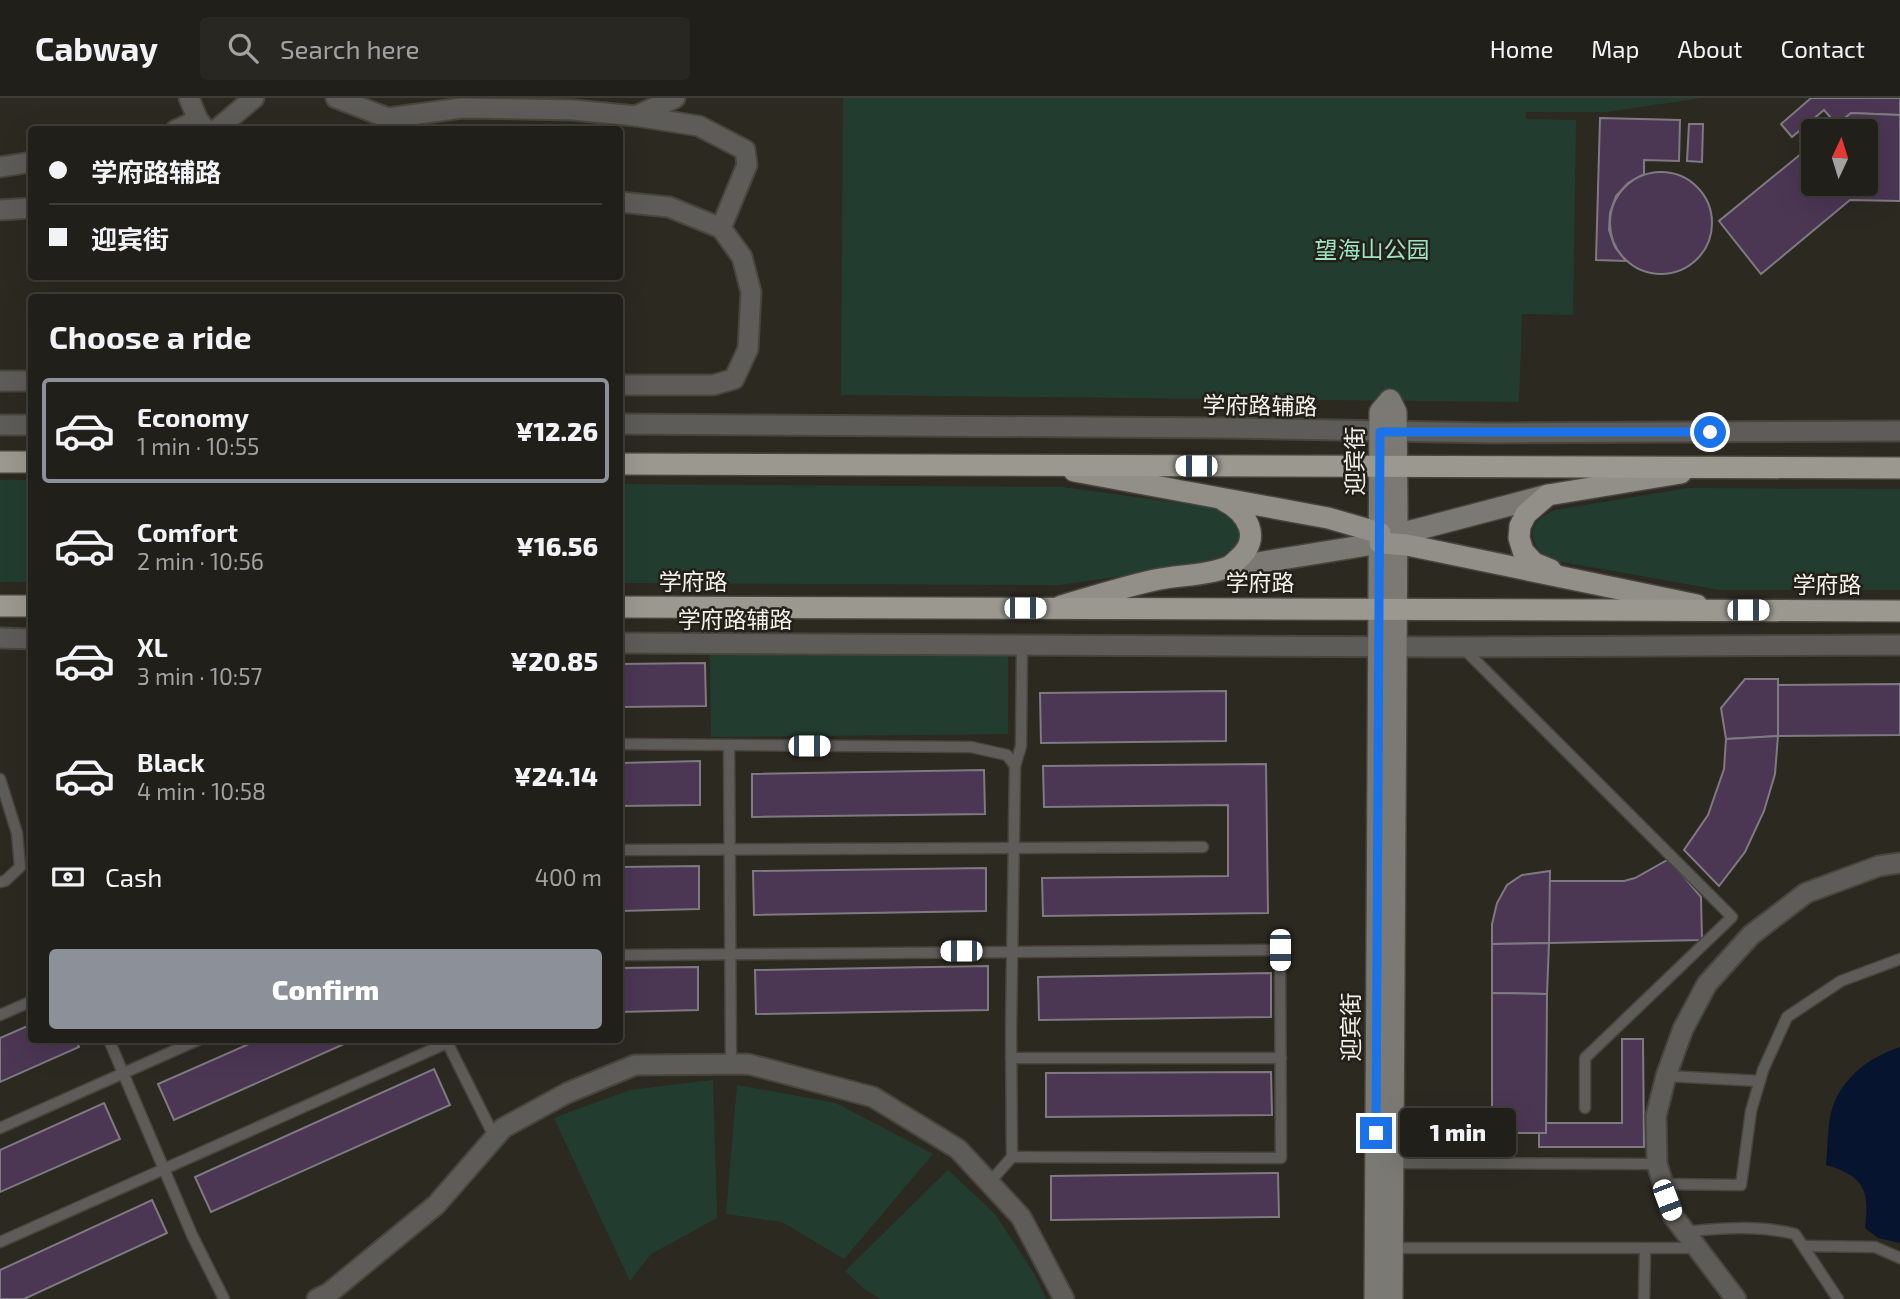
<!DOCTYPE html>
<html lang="en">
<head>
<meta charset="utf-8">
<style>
	:root { --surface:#211f19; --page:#292722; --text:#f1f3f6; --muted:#a2a2a2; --line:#3e3d38; --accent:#8c9099 }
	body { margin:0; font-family:"Exo 2","Noto Sans SC",sans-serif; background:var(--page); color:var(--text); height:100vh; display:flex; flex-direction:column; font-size:26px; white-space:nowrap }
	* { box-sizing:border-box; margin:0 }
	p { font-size:23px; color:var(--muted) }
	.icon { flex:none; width:38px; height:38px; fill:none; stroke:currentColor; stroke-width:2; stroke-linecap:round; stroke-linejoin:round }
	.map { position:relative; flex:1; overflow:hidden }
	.panel { position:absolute; left:28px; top:196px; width:595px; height:749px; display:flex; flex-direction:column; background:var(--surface); border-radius:7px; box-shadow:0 7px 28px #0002,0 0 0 2px var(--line) }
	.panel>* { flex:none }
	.banner { position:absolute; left:28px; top:28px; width:595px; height:154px; border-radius:7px; box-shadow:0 7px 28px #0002,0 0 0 2px var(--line); display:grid; align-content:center; height:154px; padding:0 21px; background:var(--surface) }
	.needle { width:46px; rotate:4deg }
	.tools { position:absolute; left:1801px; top:21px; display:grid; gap:14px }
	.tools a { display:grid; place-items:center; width:77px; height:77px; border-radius:7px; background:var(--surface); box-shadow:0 7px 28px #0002,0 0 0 2px var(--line); font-size:35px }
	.end { position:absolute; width:32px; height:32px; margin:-16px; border:9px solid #1a73e8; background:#fff; box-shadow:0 0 0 4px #fff }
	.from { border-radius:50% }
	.bubble { position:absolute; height:49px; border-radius:7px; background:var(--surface); box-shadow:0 7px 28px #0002,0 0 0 2px var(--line); font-size:23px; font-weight:800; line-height:49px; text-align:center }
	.car { position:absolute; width:21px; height:42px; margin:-21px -10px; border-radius:9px; box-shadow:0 0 5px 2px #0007; background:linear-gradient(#fff 24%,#345 0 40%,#fff 0 76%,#345 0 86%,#fff 0) }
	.banner b { display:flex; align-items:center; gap:24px; height:66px; font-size:26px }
	.banner b+b { border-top:2px solid var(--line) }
	.banner i { width:18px; height:18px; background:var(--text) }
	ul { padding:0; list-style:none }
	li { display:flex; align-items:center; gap:21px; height:105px; margin:0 14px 10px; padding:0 7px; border:4px solid transparent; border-radius:7px }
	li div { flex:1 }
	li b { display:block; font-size:26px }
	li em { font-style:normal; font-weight:800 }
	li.selected { border-color:var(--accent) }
	li>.icon { width:63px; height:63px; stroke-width:1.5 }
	h2 { padding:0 21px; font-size:32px; line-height:84px }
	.pay { display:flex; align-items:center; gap:18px; height:77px; padding:0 21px; font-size:26px }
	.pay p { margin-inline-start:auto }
	.primary-button { display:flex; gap:14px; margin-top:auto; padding:14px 21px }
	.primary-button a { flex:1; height:80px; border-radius:7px; background:var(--accent); color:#fff; font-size:28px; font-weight:800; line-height:80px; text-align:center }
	header { display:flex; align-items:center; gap:42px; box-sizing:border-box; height:98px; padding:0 35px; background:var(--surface); border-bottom:2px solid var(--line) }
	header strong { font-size:33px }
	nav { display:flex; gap:38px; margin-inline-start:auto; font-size:24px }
	.search { width:490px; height:63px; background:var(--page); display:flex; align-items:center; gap:18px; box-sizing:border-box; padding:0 24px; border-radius:7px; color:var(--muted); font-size:26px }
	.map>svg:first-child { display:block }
	.green { fill:#223d30 }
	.water { fill:#07142f }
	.building { fill:#4b3654; stroke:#7f7a82; stroke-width:2 }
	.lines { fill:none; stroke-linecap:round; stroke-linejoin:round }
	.service-casing { stroke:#48453d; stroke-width:13 }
	.minor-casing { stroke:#48453d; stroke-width:23 }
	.secondary-casing { stroke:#48453d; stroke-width:24 }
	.primary-casing { stroke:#48453d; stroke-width:24 }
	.trunk-casing { stroke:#48453d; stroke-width:24 }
	.service { stroke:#5e5c58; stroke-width:10 }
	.minor { stroke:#5e5c58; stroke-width:19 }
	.secondary { stroke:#7b7973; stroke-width:21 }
	.primary { stroke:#918f87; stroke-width:21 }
	.trunk { stroke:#9b9890; stroke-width:21 }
	.route { stroke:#1a73e8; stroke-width:9 }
	.labels { text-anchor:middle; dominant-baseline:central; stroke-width:5; stroke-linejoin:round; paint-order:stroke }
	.park-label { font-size:23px; fill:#9de5c2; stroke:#222018 }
	.street-label { font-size:23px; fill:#f2f1ec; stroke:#222018 }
</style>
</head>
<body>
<header>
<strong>Cabway</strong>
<div class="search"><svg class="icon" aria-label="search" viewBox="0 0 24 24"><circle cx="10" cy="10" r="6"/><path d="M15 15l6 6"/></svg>Search here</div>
<nav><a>Home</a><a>Map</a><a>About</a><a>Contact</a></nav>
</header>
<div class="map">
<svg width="1900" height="1201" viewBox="0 0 1900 1201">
	<rect width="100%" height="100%" fill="#2c2921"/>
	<g class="green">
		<path d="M843,0H1702L1606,14H1526V21L1576,22L1573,217L1522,216L1519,304L841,297Z"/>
		<rect x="0" y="382" width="31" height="102"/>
		<path d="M620,386L1062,389L1224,411L1240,423L1242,449L1219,464L1059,487L620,485Z"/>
		<path d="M1689,390L1900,391V492H1720L1546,461C1527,440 1527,424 1555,412Z"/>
		<path d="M710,554H1008V636L711,639Z"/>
		<path d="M713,982L717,1120L651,1156L630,1183L554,1020L630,992Z"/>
		<path d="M737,987L836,1005L933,1056L844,1161L782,1124L726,1116Z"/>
		<path d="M948,1072L995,1116L1035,1177L1046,1201H880L863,1190L845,1173Z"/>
	</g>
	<path class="water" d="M1900,949V1145L1878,1140L1865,1130C1870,1092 1864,1078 1826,1067C1828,1049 1827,1029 1832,1011C1842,979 1870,959 1900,949Z"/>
	<g class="building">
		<path d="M1811,0H1900V17L1851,15L1837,27L1824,12L1792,39L1781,26Z"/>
		<path d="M1851,15L1900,17V103L1850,102L1761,176L1719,123L1813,46V86H1866V33H1829Z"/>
		<path d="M1600,20L1680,22L1679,63L1644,62V76L1628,85L1616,98L1610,115L1609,132L1615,149L1626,163L1596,162Z"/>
		<path d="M1689,26H1703L1702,64L1687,63Z"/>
		<circle cx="1661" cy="125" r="51"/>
		<path d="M705,565L706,608L620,609V566Z"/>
		<path d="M1745,581H1778V638L1726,641L1721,610Z"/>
		<path d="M1900,586V637L1778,638V587Z"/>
		<path d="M1226,593V643L1041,645L1040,595Z"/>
		<path d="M1778,638L1775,676L1764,713L1745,754L1719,788L1684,752L1708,717L1724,671L1726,641Z"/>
		<path d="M700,663V707L620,708V665Z"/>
		<path d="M1266,666L1268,815L1043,818L1042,780L1228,778V707L1044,709L1043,668Z"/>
		<path d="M984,672L985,716L752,719V676Z"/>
		<path d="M1669,761L1701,799L1702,842L1549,845V783H1624L1635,780Z"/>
		<path d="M699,768V811L620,813V769Z"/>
		<path d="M986,770V813L754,817L753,773Z"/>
		<path d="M1550,773L1549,845L1492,846V826L1497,805L1507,787L1522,777Z"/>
		<path d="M1549,845L1547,896L1492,895V846Z"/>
		<path d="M988,868V912L756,916L755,872Z"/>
		<path d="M698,869V912L620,914V870Z"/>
		<path d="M1271,875V919L1039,922L1038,879Z"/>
		<path d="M1492,895L1547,896L1546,1035H1492Z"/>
		<path d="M32,926V942H76L79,949L0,984V940Z"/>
		<path d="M1622,941H1643L1644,1049H1539V1035H1546V1025H1622Z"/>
		<path d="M258,942H353L174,1022L158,986Z"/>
		<path d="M434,971L450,1007L211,1114L195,1079Z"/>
		<path d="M1271,974L1272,1017L1046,1019V975Z"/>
		<path d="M104,1005L120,1041L0,1094V1052Z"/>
		<path d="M1278,1075L1279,1119L1051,1122V1078Z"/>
		<path d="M152,1102L167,1135L24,1201H0V1172Z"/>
	</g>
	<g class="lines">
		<g class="service-casing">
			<g id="service">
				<path d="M1462,549L1732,819L1585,960V1010"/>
				<path d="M620,646L971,649L1007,657L1015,668"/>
				<path d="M729,647L731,966"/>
				<path d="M0,681L17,735L20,769L5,783L0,784"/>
				<path d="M620,752L1203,749"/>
				<path d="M620,857L1280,852L1281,1060L1012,1059"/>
				<path d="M0,917L32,903"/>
				<path d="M109,942L192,1137L224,1201"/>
				<path d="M446,942L495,1040"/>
				<path d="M1011,960H1281"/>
				<path d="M1666,978L1760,983"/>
				<path d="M0,1030L198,942"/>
				<path d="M1392,1065L1657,1066"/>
				<path d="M989,1085L1012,1059L1011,932L1015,668L1021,648L1022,547"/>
				<path d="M1662,1086L1741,1087L1751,1013L1763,972L1787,919L1841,883L1900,861"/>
				<path d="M1683,1134C1722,1130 1758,1127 1795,1136L1838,1201"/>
				<path d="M0,1144L447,945V942"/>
				<path d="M1804,1148L1875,1149L1900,1160"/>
				<path d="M1392,1150H1699"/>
				<path d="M1644,1201L1645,1152"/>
			</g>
		</g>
		<g class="minor-casing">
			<g id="minor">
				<path d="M189,0L198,22L206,32"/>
				<path d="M336,0L388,20L462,10L573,12L636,18L699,28L745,52L747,67L721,130"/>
				<path d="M636,18L675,0"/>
				<path d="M176,32L198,22"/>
				<path d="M216,32L254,0"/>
				<path d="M0,69L32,64"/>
				<path d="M620,104L669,109L721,130L742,159L751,194L748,251L734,281L713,287H620"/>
				<path d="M0,112L32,110"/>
				<path d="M0,283H32"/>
				<path d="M620,326L1226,330L1492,335L1900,333"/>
				<path d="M0,327H32"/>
				<path d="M0,540L32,541"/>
				<path d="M620,545L1451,549L1900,547"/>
				<path d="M317,1201L329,1195L436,1107L503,1030L567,995L635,967L748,966L873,999L958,1051L1021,1119L1064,1201"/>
				<path d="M1736,1201L1673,1118L1657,1066L1656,1018L1666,978L1683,931L1707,886L1751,837L1806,795L1879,768L1900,765"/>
			</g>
		</g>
		<g class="secondary-casing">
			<g id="secondary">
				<path d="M1386,436H1397L1419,431L1548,397"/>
				<path d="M1227,470L1380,445"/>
				<path d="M1375,1201L1380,314L1390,302L1396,314L1397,409L1392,1201"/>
			</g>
		</g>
		<g class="primary-casing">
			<g id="primary">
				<path d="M1074,373L1328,420L1380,435"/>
				<path d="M1380,445L1407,447L1697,507"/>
				<path d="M1551,472L1534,465L1523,453L1519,440L1520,428L1526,416L1548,397L1681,375"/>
				<path d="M1061,508C1092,499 1123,489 1155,482C1178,477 1204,478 1225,470C1230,469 1235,464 1238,461C1263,440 1247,414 1223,402"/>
			</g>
		</g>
		<g class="trunk-casing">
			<g id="trunk">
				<path d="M0,364H32"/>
				<path d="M620,366L1900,370"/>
				<path d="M0,508H32"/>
				<path d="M620,509L1900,513"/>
			</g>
		</g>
		<use href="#service" class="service"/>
		<use href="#minor" class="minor"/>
		<use href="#secondary" class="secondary"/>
		<use href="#primary" class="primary"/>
		<use href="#trunk" class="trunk"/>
	</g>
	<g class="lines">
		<path class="route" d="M1376,1035L1380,334H1710"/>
	</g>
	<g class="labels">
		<g class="park-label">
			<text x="1372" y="151">望海山公园</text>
		</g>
		<g class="street-label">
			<text transform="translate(1260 307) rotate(1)">学府路辅路</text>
			<text transform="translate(1354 363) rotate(-90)">迎宾街</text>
			<text x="693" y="483">学府路</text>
			<text x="1260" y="484">学府路</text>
			<text x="1827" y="486">学府路</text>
			<text x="735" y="521">学府路辅路</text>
			<text transform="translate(1350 929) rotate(-90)">迎宾街</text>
		</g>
	</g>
</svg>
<div class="tools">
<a><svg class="needle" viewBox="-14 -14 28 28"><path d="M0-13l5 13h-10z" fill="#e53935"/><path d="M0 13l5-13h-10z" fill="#a2a2a2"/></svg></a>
</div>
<i class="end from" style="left:1710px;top:334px"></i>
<i class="end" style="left:1376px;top:1035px"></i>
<div class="bubble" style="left:1400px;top:1010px;width:116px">1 min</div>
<i class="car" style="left:1196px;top:368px;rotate:270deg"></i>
<i class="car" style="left:1025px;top:510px;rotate:90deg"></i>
<i class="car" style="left:1748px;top:512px;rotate:90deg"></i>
<i class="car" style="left:809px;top:648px;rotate:90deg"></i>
<i class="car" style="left:1280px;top:852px;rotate:180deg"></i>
<i class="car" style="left:961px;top:853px;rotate:270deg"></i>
<i class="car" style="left:1667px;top:1102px;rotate:159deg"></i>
<div class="banner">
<b><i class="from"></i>学府路辅路</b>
<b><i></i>迎宾街</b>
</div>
<section class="panel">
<h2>Choose a ride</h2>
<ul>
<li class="selected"><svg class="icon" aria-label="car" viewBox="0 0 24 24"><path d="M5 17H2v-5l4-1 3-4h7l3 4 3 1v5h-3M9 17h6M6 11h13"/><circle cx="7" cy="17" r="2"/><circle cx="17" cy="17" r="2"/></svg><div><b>Economy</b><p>1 min · 10:55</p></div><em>¥12.26</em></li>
<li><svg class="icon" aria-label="car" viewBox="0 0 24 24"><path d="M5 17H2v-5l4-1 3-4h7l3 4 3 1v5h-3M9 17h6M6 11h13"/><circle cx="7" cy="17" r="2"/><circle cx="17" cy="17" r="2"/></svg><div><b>Comfort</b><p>2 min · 10:56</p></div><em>¥16.56</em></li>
<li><svg class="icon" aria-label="car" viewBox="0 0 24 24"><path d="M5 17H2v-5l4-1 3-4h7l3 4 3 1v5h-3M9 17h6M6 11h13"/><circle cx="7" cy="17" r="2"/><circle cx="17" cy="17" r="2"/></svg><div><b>XL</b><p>3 min · 10:57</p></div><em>¥20.85</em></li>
<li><svg class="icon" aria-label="car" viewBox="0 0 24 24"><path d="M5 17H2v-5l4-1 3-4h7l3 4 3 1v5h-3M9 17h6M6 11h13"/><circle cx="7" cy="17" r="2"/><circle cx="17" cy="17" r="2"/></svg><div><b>Black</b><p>4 min · 10:58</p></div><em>¥24.14</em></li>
</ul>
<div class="pay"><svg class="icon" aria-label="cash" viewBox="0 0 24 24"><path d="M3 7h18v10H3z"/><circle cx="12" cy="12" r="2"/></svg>Cash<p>400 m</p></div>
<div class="primary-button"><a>Confirm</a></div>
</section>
</div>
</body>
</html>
